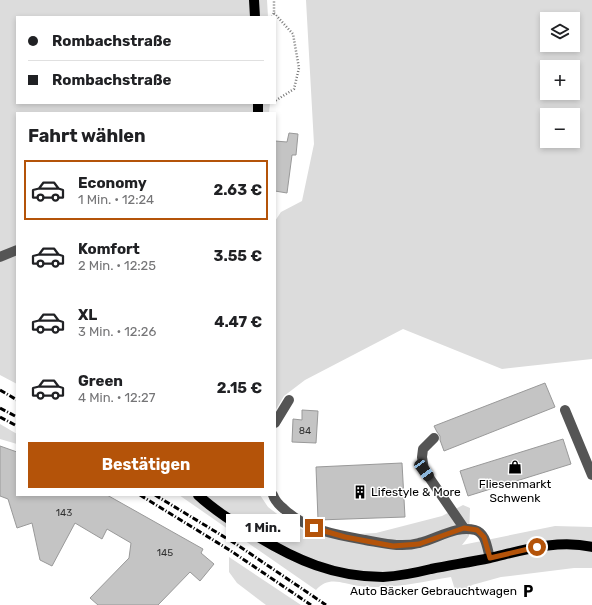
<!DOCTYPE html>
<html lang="de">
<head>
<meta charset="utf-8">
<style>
	:root { --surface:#fff; --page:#f2f2f2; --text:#202124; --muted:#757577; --line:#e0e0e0; --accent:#b45309 }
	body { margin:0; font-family:Rubik,sans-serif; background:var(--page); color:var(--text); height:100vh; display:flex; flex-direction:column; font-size:15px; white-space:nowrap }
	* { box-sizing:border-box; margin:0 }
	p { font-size:13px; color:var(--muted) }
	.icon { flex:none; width:22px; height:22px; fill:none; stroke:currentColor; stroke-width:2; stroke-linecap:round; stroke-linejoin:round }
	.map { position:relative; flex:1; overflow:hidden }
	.drawer { position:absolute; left:16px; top:112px; width:260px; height:384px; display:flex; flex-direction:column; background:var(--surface); border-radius:0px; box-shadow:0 2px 6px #0003 }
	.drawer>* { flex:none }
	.guide { position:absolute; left:16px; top:16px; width:260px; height:88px; border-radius:0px; box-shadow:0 2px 6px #0003; display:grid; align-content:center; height:88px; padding:0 12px; background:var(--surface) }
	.controls { position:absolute; left:540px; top:12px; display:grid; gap:8px }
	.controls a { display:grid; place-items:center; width:40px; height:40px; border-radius:0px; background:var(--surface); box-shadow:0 2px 6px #0003; font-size:20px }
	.end { position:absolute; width:18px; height:18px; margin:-9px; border:5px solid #b45309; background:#fff; box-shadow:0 0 0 2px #fff }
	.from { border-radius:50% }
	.bubble { position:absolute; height:28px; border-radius:0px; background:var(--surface); box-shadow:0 2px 6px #0003; font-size:13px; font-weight:700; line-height:28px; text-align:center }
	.car { position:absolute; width:12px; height:24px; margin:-12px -6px; border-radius:5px; box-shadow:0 0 3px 1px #0007; background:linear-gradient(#222 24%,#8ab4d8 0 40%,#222 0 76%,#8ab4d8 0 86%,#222 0) }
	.guide b { display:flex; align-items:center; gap:14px; height:38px; font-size:15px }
	.guide b+b { border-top:1px solid var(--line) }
	.guide i { width:10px; height:10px; background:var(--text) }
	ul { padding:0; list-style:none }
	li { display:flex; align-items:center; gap:12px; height:60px; margin:0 8px 6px; padding:0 4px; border:2px solid transparent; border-radius:0px }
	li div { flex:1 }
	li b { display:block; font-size:15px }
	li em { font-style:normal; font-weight:700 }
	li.active { border-color:var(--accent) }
	li>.icon { width:36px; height:36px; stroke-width:1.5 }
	h2 { padding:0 12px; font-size:18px; line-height:48px }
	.cta { display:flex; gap:8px; margin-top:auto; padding:8px 12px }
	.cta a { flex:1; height:46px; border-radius:0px; background:var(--accent); color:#fff; font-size:16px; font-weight:700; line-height:46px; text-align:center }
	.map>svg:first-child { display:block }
	.green { fill:#dcdcdc; fill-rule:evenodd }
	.building { fill:#c4c4c4; stroke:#999 }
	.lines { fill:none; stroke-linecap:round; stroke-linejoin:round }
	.major-casing { stroke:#dbdbdb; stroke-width:12 }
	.path { stroke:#777; stroke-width:2.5; stroke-dasharray:1 2; stroke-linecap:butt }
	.minor { stroke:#555; stroke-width:10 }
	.major { stroke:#000; stroke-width:10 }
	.rail { stroke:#000; stroke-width:3; stroke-dasharray:6 2 1 2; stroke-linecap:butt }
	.route { stroke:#b45309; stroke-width:5 }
	.labels { text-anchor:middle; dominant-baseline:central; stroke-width:3; stroke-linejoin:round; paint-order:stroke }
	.number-label { font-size:10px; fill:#313131 }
	.poi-label { font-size:12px; fill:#000; stroke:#fff }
</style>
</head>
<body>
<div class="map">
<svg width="592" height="605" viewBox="0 0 592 605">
	<rect width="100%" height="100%" fill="#fff"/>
	<g class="green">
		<path d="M0,0H267L268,17H17V103H270L269,113H17V384L0,375Z"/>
		<path d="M306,0H592V359L502,369L403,329L305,380L284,396L275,411V221L281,212L302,201L314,144ZM547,19H573V45H547ZM547,67H573V93H547ZM547,115H573V141H547Z"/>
		<path d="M0,424L17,434V444L0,439Z"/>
		<path d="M179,495H260L268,507L293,526L321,536L376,533L442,516L463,505L470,508L469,536L462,545L555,526L592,527V568H574L501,577L472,585L457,596L451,577C421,582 390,590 359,586C343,584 329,575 316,590Z"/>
		<path d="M229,557L301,605H266L237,583L229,572Z"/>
	</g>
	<g class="building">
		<path d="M289,133L298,134L296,155H292L287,193L275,191V141L287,142Z"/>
		<path d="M545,383L555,407L444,451L440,440V436L437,432L434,426Z"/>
		<path d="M302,410L318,411L316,443L292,442L293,419L302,420Z"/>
		<path d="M563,439L571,464L468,496L460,471Z"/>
		<path d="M0,446L17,452V495H107L203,549L201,553L214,564L200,581L190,572L158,605H98L90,598L129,558L131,543L107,529L102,539L75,523L52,566L40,560L32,523L17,528L8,499L0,496Z"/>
		<path d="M402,463L405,517L318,520L316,467Z"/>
	</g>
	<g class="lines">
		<g class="major-casing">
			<g id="major">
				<path d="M254,0L255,17"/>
				<path d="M258,103V113"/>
				<path d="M198,495C215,511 235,523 255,535C296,560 334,577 383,577C399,576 415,573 431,569C451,565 471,562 490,558C524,550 558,539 592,547"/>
			</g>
		</g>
		<g class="path">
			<path d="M274,13L293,34L299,68L294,89L275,101"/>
			<path d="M272,17L274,13V0"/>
		</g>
		<g class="minor">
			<path d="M0,257L17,250"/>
			<path d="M565,410L592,475"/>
			<path d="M275,423L289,400"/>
			<path d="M434,438L423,449L422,457L424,470L464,528"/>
			<path d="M273,495C275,501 279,505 284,509C306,530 336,535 365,540C383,543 401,548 419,543C437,539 456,525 475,530C486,533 487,548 490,558"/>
		</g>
		<use href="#major" class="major"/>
		<g class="rail">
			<path d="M0,390L17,400"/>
			<path d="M0,408L17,417"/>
			<path d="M0,417L17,426"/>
			<path d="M140,495L231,551L311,605"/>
			<path d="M155,495L236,544L326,605"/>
		</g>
	</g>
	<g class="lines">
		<path class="route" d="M314,528L345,537L393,546L419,544L464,528L477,530L484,537L490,558L537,547"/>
	</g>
	<defs>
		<g id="shop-bare" transform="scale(1.08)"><path d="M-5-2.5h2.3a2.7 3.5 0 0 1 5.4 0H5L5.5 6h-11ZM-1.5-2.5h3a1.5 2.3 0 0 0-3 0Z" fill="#000" stroke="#fff" stroke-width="2.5" paint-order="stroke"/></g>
		<g id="building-bare" transform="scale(1.08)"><path d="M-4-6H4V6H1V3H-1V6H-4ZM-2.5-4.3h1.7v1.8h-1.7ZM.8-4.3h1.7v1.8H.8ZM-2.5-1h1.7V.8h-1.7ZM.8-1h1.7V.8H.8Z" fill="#000" stroke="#fff" stroke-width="2.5" paint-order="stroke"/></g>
		<g id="parking-bare" transform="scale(1.08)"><path d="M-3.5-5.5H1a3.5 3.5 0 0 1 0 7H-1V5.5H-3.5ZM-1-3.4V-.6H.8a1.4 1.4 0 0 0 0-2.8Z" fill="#000" stroke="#fff" stroke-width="2.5" paint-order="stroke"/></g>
	</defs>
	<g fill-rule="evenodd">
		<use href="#shop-bare" x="515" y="467"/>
		<use href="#building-bare" x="360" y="492"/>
		<use href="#parking-bare" x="528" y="591"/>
	</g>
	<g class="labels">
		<g class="number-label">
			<text x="305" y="431">84</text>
			<text x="64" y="513">143</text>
			<text x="165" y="553">145</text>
		</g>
		<g class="poi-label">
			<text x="515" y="484">Fliesenmarkt<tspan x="515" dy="14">Schwenk</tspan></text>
			<text x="371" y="492" text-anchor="start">Lifestyle &amp; More</text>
			<text x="517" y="591" text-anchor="end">Auto Bäcker Gebrauchtwagen</text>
		</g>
	</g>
</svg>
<div class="controls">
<a><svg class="icon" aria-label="layers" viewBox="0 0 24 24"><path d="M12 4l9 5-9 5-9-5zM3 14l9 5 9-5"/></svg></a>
<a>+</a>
<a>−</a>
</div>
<i class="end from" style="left:537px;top:547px"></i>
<i class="end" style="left:314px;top:528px"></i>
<div class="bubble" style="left:226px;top:514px;width:74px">1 Min.</div>
<i class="car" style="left:424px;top:470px;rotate:144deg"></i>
<div class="guide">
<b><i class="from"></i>Rombachstraße</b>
<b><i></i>Rombachstraße</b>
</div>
<section class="drawer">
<h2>Fahrt wählen</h2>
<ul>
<li class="active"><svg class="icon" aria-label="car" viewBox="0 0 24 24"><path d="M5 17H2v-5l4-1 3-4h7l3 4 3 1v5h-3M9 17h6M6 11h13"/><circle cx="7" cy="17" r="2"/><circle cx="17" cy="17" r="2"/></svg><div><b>Economy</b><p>1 Min. · 12:24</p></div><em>2.63 €</em></li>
<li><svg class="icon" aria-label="car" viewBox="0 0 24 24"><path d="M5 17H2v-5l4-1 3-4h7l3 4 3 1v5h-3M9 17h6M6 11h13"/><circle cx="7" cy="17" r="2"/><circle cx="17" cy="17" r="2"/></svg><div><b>Komfort</b><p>2 Min. · 12:25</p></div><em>3.55 €</em></li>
<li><svg class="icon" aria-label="car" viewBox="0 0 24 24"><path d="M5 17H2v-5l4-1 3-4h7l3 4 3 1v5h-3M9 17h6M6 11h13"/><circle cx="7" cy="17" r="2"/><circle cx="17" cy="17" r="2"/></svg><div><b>XL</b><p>3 Min. · 12:26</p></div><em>4.47 €</em></li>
<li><svg class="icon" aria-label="car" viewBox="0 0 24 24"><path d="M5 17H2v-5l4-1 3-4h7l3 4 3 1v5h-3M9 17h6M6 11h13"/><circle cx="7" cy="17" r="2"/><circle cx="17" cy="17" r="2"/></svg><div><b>Green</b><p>4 Min. · 12:27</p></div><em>2.15 €</em></li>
</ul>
<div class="cta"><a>Bestätigen</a></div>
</section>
</div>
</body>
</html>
